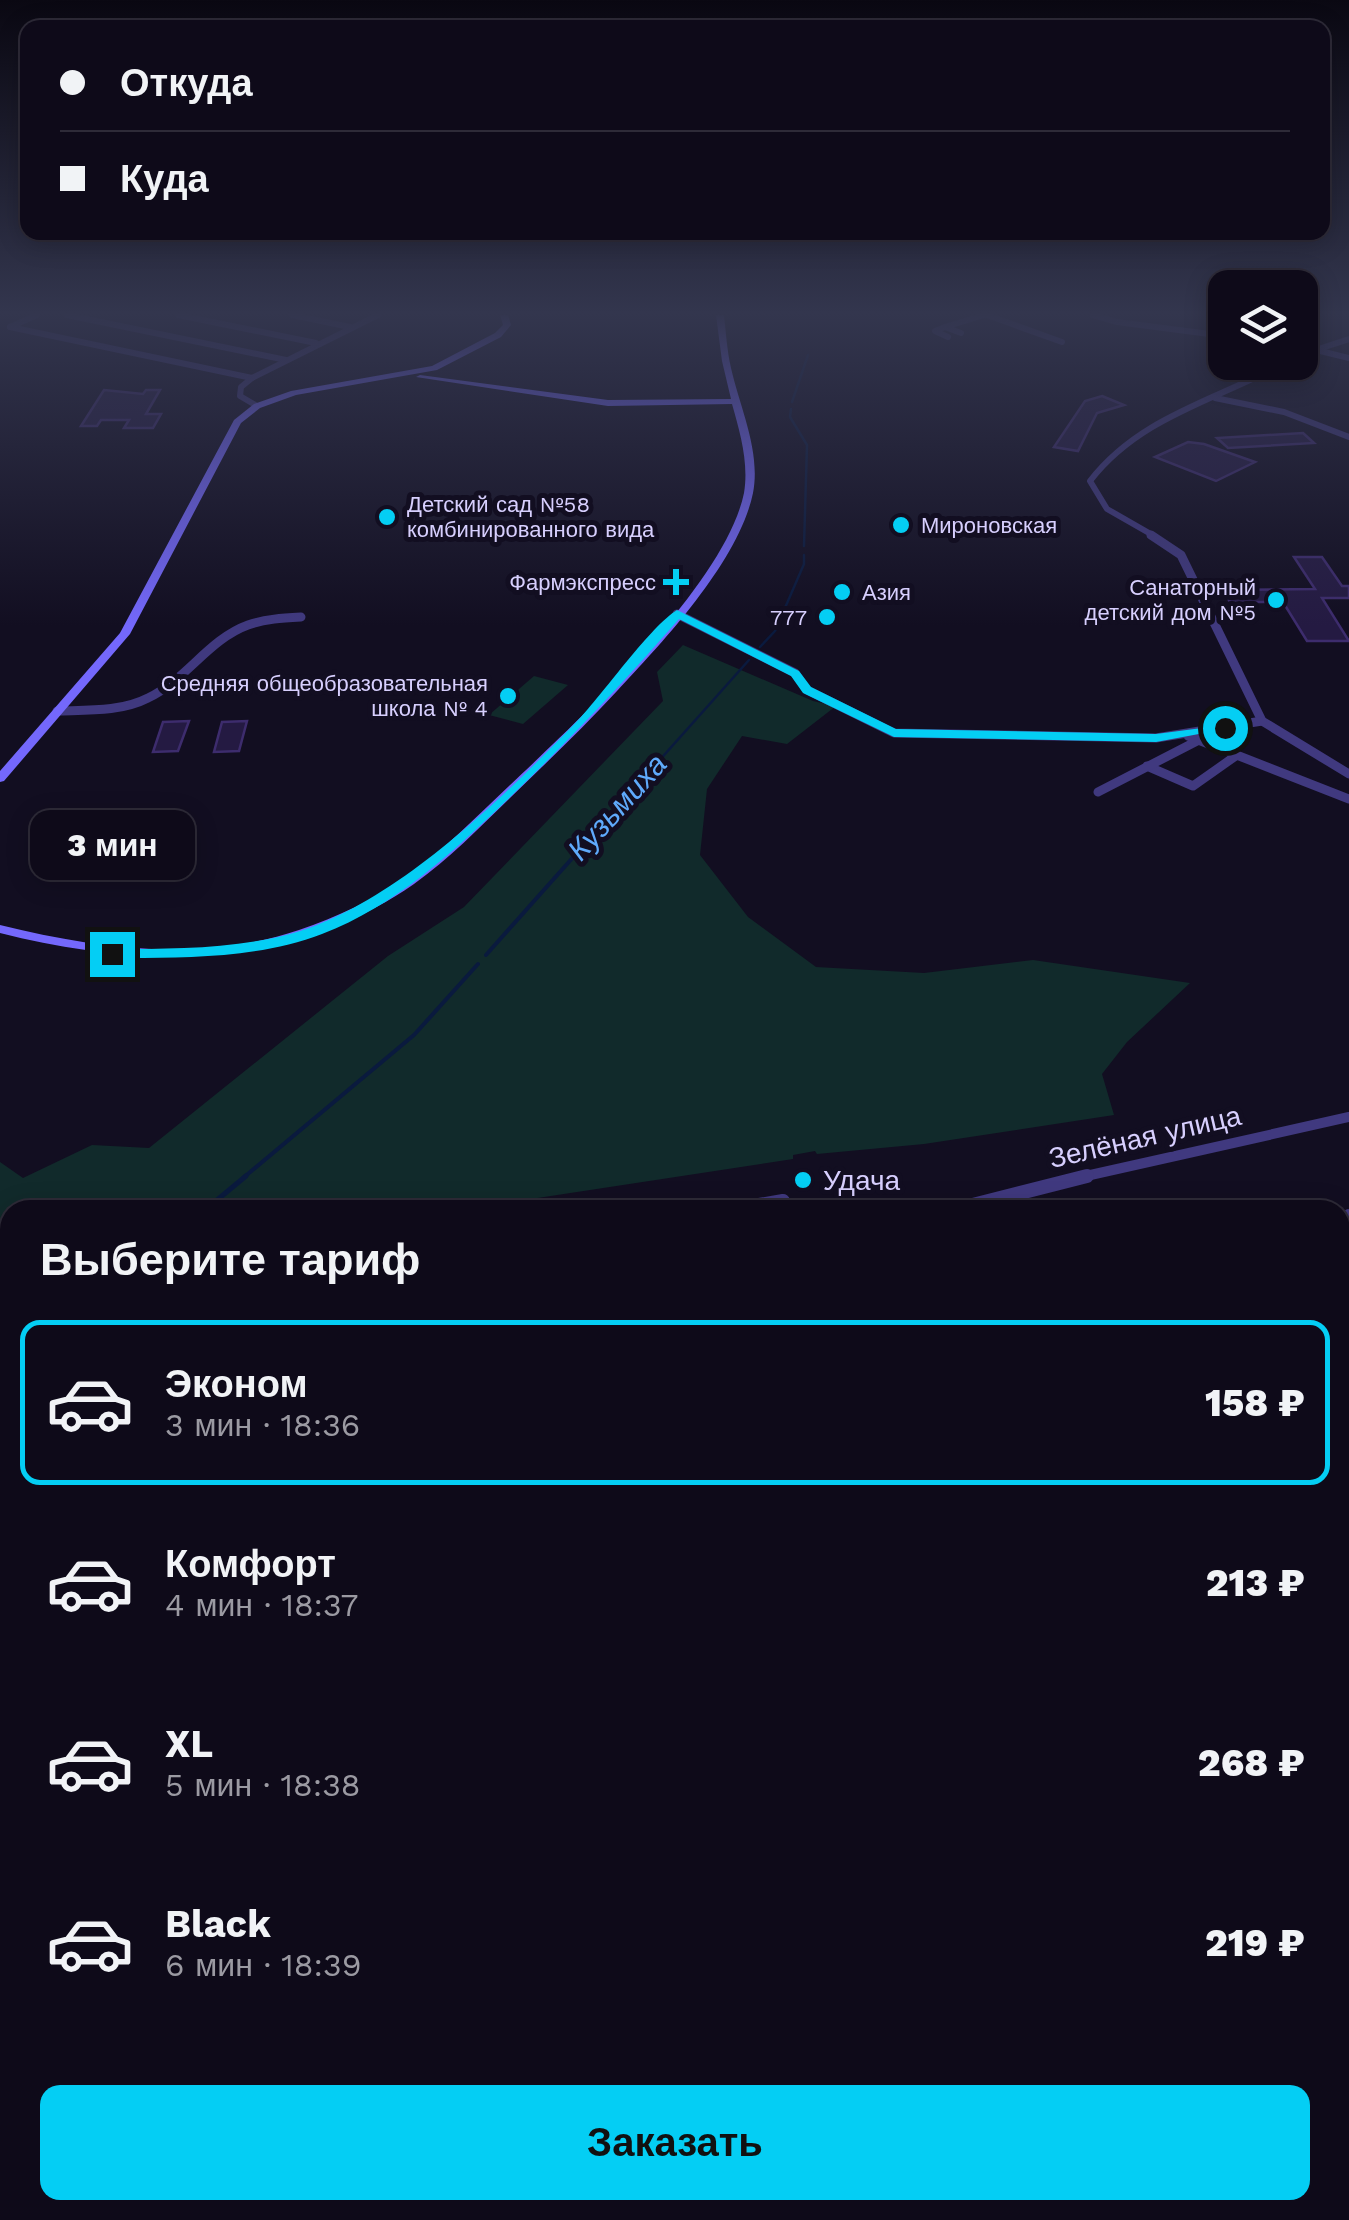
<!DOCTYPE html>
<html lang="ru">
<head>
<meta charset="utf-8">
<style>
	:root { --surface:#0e0a19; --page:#1c1826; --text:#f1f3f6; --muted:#9b9aa2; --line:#2e2b38; --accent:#04cef4 }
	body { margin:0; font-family:"Work Sans",sans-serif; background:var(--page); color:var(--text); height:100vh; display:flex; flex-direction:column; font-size:38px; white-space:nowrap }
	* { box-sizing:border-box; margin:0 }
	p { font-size:32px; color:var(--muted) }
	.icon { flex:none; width:55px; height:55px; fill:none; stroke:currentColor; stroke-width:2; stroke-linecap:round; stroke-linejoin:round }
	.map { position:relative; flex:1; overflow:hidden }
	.panel { position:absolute; left:0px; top:1200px; width:1350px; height:1020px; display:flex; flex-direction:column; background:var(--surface); border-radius:30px 30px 0 0; box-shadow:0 5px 25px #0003,0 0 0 2px var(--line) }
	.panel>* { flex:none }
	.banner { position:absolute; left:20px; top:20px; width:1310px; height:220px; border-radius:20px; box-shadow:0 5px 25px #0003,0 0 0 2px var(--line); display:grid; align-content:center; height:220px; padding:0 40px; background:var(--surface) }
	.controls { position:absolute; left:1208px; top:270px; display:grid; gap:20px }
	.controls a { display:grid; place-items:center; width:110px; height:110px; border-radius:20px; background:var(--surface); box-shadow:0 5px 25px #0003,0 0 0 2px var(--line); font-size:50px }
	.end { position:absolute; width:45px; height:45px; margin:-22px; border:12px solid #04cef4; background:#111; box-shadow:0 0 0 5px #111 }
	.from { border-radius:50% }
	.bubble { position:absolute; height:70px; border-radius:20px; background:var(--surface); box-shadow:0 5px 25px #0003,0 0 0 2px var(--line); font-size:32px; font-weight:800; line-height:70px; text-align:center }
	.banner b { display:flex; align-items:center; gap:35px; height:95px; font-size:38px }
	.banner b+b { border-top:2px solid var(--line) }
	.banner i { width:25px; height:25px; background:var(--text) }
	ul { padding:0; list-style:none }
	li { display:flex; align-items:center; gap:30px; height:165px; margin:0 20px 15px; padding:0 20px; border:5px solid transparent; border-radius:20px }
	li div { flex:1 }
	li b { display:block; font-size:38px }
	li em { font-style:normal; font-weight:800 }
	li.active { border-color:var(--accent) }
	li>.icon { width:90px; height:90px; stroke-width:1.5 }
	h2 { padding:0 40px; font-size:45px; line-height:120px }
	.button { display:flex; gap:20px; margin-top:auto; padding:20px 40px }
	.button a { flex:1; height:115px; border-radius:20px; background:var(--accent); color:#111; font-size:40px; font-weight:800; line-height:115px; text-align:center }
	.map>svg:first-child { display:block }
	.green { fill:#112a2b }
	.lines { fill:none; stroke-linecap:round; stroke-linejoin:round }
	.stream-far2 { stroke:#0a1a3e; stroke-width:2.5 }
	.stream-far1 { stroke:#0a1a3e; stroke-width:4 }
	.stream { stroke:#0a1a3e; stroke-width:5 }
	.building { fill:#241a42; stroke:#3d2c6d; stroke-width:2.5 }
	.street-far4 { stroke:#40397f; stroke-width:6 }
	.street-far3 { stroke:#40397f; stroke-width:9 }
	.street-far2 { stroke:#40397f; stroke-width:10 }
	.street-far1 { stroke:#40397f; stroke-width:14 }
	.street { stroke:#40397f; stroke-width:18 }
	.secondary { fill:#7468fc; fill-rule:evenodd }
	.route { fill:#04cef4 }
	.poi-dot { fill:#04cef4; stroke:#120e21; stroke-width:4 }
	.labels { text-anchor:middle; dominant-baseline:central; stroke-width:10; stroke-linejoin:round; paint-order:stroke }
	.far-poi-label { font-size:22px; fill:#d7cffe; stroke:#120e21; text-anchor:end }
	.street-label { font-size:28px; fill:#d7cffe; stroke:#120e21 }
	.poi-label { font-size:28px; fill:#d7cffe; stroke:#120e21; text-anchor:start }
	.water-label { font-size:30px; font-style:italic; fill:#5faafc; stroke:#120e21 }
</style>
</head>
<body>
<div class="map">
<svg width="1349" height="2220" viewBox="0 0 1349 2220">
	<rect width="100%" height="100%" fill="#120e21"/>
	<g class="green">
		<path d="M683,645L813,701L836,706L787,744L742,736L707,789L700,855L748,917L816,967L924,973L1033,960L1190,983L1127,1042L1102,1074L1114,1115L924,1144L817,1154L815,1151L793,1155V1159L458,1210H10V1819L0,1832V1162L23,1178L92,1145L149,1148L388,956L464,907L663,701L657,672Z"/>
		<path d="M534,676L568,685L523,724L489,715Z"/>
		<path d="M1349,1691V2220H552L564,2210H1340V1695L1345,1697Z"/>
		<path d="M382,2210H486L475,2220H373Z"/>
	</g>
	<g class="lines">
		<g class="stream-far2">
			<path d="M792,402L808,355"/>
			<path d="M791,409L790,417L807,445L804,546"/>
			<path d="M760,647L775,631L804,564V555"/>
			<path d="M607,819L749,660"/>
		</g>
		<g class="stream-far1">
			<path d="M486,955L609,817"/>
			<path d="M243,1178L414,1035L478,964"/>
		</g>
		<g class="stream">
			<path d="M205,1210L246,1176"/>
			<path d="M0,1392L10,1382"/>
		</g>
	</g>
	<g class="building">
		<path d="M104,390L143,394L146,390H160L146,414H161L153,428H124L129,420H101L97,426H81Z"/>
		<path d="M1102,396L1124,405L1097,413L1078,451L1054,447L1085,401Z"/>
		<path d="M1303,433L1314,443L1228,448L1217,438Z"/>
		<path d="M1188,442L1204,444L1255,462L1216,481L1155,457Z"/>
		<path d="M1294,557H1322L1342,586H1349V598H1322L1349,641H1307L1283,602H1230L1223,590L1315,589Z"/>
		<path d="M189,721L178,751L153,752L163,722Z"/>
		<path d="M247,721L239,751L214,752L222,722Z"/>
	</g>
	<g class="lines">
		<g class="street-far4">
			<path d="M67,315L286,360"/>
			<path d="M178,315L316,343"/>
			<path d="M292,315L350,327"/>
			<path d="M987,315L1062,342"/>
			<path d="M1093,315L1117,322L1225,336"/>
			<path d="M10,327L252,378"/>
			<path d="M10,327L37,315"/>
			<path d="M945,327L935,331L948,337"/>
			<path d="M961,333L945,327L984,315"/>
			<path d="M1300,346L1349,358"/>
			<path d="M1300,355L1349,339"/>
			<path d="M1215,398L1284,412L1349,437"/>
			<path d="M257,406L240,396L241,387L252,378L378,315"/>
			<path d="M1156,537L1107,509L1090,481C1140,416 1218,400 1286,362"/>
		</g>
		<g class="street-far3">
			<path d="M1151,535L1181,555L1262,721L1349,774"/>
			<path d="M677,614L795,673L807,690L894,733L1156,738L1262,721"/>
			<path d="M57,711C87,710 121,712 148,698C186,680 209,639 248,625C265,619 283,618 301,617"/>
			<path d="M1188,736L1349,799"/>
			<path d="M1147,766L1193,786L1237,755"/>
			<path d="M1098,792L1199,740"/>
		</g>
		<path class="street-far2" d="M1077,1178L1349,1117"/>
		<g class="street-far1">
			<path d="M729,1210L783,1201"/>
			<path d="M953,1210L1087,1176"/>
			<path d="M1340,1222L1349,1216"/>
			<path d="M1340,1510L1349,1513"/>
			<path d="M1340,1533L1349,1527"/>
		</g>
		<g class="street">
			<path d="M1340,1677L1349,1687"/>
			<path d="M1340,1810L1349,1816"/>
			<path d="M525,2220L536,2210"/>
		</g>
		<g class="secondary">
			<path d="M500,315H508L511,325L501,337L437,370L296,395L260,408L241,423L130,634L4,781L0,782V771L120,633L234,420L254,404L291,391L432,366L495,333L503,325Z"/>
			<path d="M716,315H724C726,333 727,350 731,368C740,408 761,451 753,493C739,561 663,642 617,691C583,728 546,763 510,798C479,828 449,859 414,884C288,971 143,969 0,933V925C97,949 202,963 299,930C337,917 374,900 407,877C444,850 476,817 509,786C578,721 725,585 744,493C749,463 740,432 732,404L608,406L416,377L420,375L608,400L731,399L722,361Z"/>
		</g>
	</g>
	<linearGradient id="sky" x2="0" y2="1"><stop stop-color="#0a0812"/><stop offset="0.5" stop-color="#33364e"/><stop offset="1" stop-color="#33364e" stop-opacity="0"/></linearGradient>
	<rect width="1349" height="626" fill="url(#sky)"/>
	<path class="route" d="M677,610L799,671L811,687L896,729L1156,734L1225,725L1231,728L1156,742L894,737L803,693L791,676L679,619C623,683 567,743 506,801C451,854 395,906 322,934C257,959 181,958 112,958L104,954L112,949C167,949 224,949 278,937C387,914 505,796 581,717C605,691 651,626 677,610Z"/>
	<g class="poi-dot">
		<circle cx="387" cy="517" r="10"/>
		<circle cx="901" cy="525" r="10"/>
		<path d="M671 567h10v10h10v10h-10v10h-10v-10h-10v-10h10z"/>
		<circle cx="842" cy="592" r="10"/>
		<circle cx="1276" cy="600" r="10"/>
		<circle cx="827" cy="617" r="10"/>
		<circle cx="508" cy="696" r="10"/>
		<circle cx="803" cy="1180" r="10"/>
	</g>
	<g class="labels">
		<g class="far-poi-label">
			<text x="407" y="504" text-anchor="start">Детский сад №58<tspan x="407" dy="25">комбинированного вида</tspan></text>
			<text x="921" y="525" text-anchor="start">Мироновская</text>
			<text x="656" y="582">Фармэкспресс</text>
			<text x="1256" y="587">Санаторный<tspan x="1256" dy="25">детский дом №5</tspan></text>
			<text x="862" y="592" text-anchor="start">Азия</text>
			<text x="807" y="617">777</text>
			<text x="488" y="683">Средняя общеобразовательная<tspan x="488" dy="25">школа № 4</tspan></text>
		</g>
		<g class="street-label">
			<text transform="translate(1145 1137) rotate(-13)">Зелёная улица</text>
		</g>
		<g class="poi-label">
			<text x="823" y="1180">Удача</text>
		</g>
		<g class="water-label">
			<text transform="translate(617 807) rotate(-48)">Кузьмиха</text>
		</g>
	</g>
</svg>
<div class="controls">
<a><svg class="icon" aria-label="layers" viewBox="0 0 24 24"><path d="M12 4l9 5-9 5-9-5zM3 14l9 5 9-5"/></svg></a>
</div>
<i class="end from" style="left:1225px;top:728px"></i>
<i class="end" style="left:112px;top:954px"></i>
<div class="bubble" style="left:30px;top:810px;width:165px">3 мин</div>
<div class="banner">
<b><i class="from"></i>Откуда</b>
<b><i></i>Куда</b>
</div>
<section class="panel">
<h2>Выберите тариф</h2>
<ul>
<li class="active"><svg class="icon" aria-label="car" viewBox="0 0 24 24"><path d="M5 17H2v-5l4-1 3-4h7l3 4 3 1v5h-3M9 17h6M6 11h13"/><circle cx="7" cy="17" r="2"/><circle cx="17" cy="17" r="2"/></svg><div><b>Эконом</b><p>3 мин · 18:36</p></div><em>158 ₽</em></li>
<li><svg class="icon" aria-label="car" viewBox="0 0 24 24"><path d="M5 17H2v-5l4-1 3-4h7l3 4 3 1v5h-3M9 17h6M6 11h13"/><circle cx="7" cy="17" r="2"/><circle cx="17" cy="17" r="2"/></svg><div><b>Комфорт</b><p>4 мин · 18:37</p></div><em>213 ₽</em></li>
<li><svg class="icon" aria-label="car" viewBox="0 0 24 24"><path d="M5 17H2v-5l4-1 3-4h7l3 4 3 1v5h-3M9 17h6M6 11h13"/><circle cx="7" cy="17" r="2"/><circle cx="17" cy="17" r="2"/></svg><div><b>XL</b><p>5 мин · 18:38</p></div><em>268 ₽</em></li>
<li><svg class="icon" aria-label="car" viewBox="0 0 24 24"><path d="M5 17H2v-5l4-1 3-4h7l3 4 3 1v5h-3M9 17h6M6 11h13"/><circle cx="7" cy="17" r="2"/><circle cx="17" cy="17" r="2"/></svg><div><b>Black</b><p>6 мин · 18:39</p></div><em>219 ₽</em></li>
</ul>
<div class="button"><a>Заказать</a></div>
</section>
</div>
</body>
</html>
